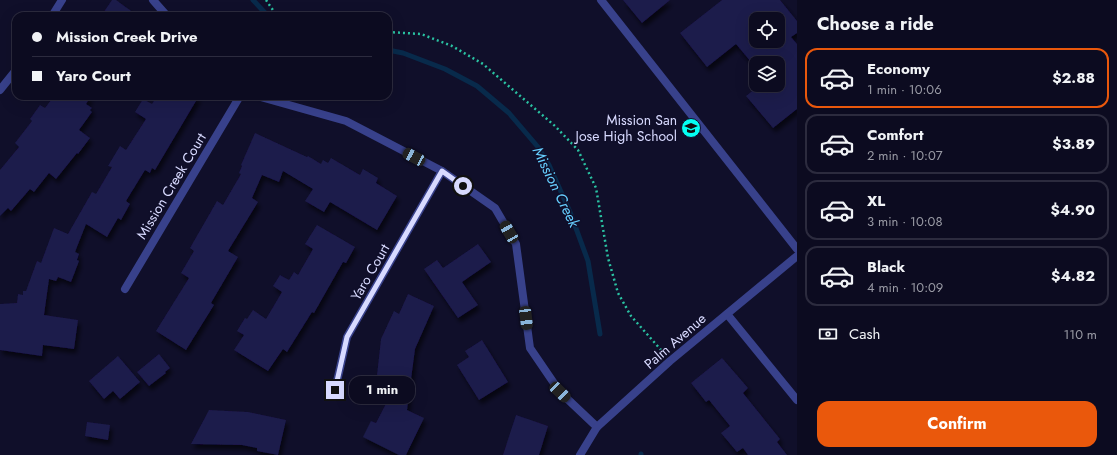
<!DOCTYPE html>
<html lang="en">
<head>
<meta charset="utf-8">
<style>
	:root { --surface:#0c0b20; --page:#1a192d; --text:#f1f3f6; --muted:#9a9ba5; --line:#2c2b3e; --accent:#ea580c }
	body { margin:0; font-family:Jost,sans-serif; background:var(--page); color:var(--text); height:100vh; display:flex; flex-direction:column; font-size:15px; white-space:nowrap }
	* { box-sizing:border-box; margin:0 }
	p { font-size:13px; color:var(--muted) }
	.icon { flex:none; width:22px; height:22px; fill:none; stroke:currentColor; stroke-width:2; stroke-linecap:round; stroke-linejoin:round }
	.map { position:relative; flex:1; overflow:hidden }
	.details { display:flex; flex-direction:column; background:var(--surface); width:320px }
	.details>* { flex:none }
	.hud { position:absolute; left:12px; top:12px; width:380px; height:88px; border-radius:12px; box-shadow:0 4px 16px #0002,0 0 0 1px var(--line); display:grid; align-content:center; height:88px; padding:0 20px; background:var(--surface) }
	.fabs { position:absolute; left:749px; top:12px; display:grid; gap:8px }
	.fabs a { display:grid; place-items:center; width:36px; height:36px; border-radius:8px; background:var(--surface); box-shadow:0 4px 16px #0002,0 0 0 1px var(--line); font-size:20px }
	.end { position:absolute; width:18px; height:18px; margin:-9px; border:5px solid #d8daff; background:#111; box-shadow:0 0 0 2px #111 }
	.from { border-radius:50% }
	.bubble { position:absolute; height:28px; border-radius:12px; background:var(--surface); box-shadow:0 4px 16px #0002,0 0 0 1px var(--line); font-size:13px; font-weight:700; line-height:28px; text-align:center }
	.car { position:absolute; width:12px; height:24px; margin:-12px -6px; border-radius:5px; box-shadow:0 0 3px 1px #0007; background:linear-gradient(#222 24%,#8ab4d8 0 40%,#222 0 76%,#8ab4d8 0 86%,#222 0) }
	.hud b { display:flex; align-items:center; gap:14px; height:38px; font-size:15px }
	.hud b+b { border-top:1px solid var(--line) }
	.hud i { width:10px; height:10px; background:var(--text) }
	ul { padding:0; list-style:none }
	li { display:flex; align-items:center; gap:12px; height:60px; margin:0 8px 6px; padding:0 12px; border:2px solid var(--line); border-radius:12px }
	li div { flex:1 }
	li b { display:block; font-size:15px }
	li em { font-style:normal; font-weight:700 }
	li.current { border-color:var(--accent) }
	li>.icon { width:36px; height:36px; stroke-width:1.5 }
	h2 { padding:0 20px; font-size:18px; line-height:48px }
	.pay { display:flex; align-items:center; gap:10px; height:44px; padding:0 20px; font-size:15px }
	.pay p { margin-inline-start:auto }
	.button { display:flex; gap:8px; margin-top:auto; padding:8px 20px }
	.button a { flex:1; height:46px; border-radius:12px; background:var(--accent); color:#fff; font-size:16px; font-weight:700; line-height:46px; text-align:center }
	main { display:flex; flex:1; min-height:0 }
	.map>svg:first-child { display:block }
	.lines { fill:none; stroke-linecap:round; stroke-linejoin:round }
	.stream { stroke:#082a4b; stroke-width:5 }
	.building { fill:#1d1a4c; fill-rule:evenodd; filter:url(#shadow) }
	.path { stroke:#2ac2a2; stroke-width:2.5; stroke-dasharray:2 3; stroke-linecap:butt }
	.lane { stroke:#38418b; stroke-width:8 }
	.street { stroke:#38418b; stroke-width:8 }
	.route { stroke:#d8daff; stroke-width:5 }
	.labels { text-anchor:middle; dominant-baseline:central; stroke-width:3; stroke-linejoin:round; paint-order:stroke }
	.poi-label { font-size:14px; fill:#d8daff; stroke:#100f2a; text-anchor:end }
	.street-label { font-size:14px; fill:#d8daff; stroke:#100f2a }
	.water-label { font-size:15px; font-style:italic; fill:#66cfff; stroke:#100f2a }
</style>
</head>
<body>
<main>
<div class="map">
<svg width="797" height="455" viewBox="0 0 797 455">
	<defs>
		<filter id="shadow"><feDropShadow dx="2.5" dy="4.5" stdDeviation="2" flood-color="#0009"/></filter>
	</defs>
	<rect width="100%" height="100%" fill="#100f2a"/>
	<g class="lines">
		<g class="stream">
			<path d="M253,0L268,16"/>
			<path d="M388,50L403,53L445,69L477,86L509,113L538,147L549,165L570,212L588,261L600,334"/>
			<path d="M641,454V455"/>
		</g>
	</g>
	<g class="building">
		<path d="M112,0H116L138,16H101Z"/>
		<path d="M623,0H670L642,23Z"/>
		<path d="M722,0H780L797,21V33L791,37L797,44V109L773,128L746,96L760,85H778V63H756V68L736,44L707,67L680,33ZM756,19H778V41H756Z"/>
		<path d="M54,96H91L86,104L92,108L90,110L92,112L79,130L90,138L78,154L77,153L56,179L49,173L34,192L30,189L11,211L8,208L0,216V170L19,147L15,143L32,121L30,119L40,105L45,108Z"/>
		<path d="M157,96H199L155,170L152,168L150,173L145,170L126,201L130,204L121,220L118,218L107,237L86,224L75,252L79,254L77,260L79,261L71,282L58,277L56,281L49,279L44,315L78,320L74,349L43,345L42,356L0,350V304L17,303L18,294L23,295V291H26L37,261L41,263L54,228L68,234L92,192L96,194L112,167L108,166L120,146L126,150L146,119L135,112L143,99L152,104Z"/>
		<path d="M255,133L307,157L308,156L321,164L323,160L328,163L331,158L360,175L363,169L378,178L376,183L397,196L377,230L330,202L324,212L305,201L313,189L283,171L279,182L262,175L252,198L258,202L228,251L238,257L211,303L214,305L186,350L156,331L189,278L181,273L194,251L190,248L217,201L223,205L241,174L239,173L242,166L241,165Z"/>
		<path d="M317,225L355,247L346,263L343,262L314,313L312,312L287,352L283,349L268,371L234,350L244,335L237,331L245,318L247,319L253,310L266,319L282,292L273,286L280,275L289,280L294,272L298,275L313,249L305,244Z"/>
		<path d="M478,244L491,262L462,282L478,305L458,318L424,269L437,260L443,268Z"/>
		<path d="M408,294L434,306L415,349L407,410L424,418L406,455H399L363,437L371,421L376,423L393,390L382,388L384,375H377L381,339L394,311L399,314Z"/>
		<path d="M482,340L508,382L479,400L457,365L469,357L465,351Z"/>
		<path d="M159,354L170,368L165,372L166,373L149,386L137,372Z"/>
		<path d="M118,356L140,382L120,399L113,391L104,399L89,381Z"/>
		<path d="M722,358L748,388L743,393L780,439L777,442L787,455H748L743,448L737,452L721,433L730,426L709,400L706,402L691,383Z"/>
		<path d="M209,410L248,412L286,420L278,455L257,451V448L242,445L191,444Z"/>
		<path d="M516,415L548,426L539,455H503Z"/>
		<path d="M87,422L110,425L108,440L85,436Z"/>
	</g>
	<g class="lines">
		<g class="path">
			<path d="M266,0L277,16"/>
			<path d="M388,32L421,34L452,46L483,64L555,126L578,150L596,188L608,258L618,293L631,316L662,351"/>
		</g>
		<path class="lane" d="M601,0L797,249"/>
		<g class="street">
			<path d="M153,0L167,16"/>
			<path d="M52,16L62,0"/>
			<path d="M0,90L16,70"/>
			<path d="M257,96L346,121L442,171L495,208L516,244L530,348L560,392L597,427"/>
			<path d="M125,289L240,96"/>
			<path d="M727,314L797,400"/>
			<path d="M335,390L347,337L442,171"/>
			<path d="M580,455L597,427L670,361L797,256"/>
		</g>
	</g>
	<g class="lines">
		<path class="route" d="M335,390L347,337L442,171L463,186"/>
	</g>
	<defs>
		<g id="school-disc" transform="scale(1)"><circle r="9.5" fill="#04fff3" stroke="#100f2a"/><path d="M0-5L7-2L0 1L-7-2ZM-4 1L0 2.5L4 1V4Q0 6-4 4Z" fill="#111"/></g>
	</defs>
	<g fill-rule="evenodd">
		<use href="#school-disc" x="691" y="128"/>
	</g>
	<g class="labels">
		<g class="poi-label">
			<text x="677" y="120">Mission San<tspan x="677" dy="16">Jose High School</tspan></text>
		</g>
		<g class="street-label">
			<text transform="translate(171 186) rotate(-59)">Mission Creek Court</text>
			<text transform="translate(370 272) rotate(-60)">Yaro Court</text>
			<text transform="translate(675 341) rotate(-41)">Palm Avenue</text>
		</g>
		<g class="water-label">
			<text transform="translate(556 187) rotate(64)">Mission Creek</text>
		</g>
	</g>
</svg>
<div class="fabs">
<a><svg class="icon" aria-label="locate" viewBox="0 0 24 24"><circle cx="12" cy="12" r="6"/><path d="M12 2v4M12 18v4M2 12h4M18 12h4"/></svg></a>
<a><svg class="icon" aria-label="layers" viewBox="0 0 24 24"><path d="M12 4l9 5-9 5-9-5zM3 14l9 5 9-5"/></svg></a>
</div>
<i class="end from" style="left:463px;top:186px"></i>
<i class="end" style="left:335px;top:390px"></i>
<div class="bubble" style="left:349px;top:376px;width:66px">1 min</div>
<i class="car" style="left:414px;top:157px;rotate:298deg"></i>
<i class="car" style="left:509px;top:232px;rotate:330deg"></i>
<i class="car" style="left:526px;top:318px;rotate:173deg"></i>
<i class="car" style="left:560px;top:392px;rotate:134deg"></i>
<div class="hud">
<b><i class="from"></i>Mission Creek Drive</b>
<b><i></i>Yaro Court</b>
</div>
</div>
<section class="details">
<h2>Choose a ride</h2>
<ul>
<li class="current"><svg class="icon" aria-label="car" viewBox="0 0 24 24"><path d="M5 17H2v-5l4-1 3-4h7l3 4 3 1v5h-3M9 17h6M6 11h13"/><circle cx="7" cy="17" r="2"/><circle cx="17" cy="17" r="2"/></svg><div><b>Economy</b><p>1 min · 10:06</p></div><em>$2.88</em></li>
<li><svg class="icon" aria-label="car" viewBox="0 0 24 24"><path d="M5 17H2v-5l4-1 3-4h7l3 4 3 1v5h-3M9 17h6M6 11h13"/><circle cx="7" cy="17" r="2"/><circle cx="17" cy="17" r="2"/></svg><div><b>Comfort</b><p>2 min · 10:07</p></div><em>$3.89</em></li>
<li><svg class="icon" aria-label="car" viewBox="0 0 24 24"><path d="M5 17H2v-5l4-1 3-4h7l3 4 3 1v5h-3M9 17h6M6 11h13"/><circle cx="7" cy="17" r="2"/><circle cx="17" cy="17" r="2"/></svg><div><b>XL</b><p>3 min · 10:08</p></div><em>$4.90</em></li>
<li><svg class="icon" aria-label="car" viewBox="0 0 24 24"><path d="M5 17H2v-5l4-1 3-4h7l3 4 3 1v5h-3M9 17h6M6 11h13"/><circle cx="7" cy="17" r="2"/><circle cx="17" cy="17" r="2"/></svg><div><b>Black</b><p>4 min · 10:09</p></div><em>$4.82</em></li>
</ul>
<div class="pay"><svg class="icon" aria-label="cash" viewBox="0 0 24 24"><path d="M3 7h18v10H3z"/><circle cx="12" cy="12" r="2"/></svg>Cash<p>110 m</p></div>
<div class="button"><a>Confirm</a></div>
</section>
</main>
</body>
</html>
